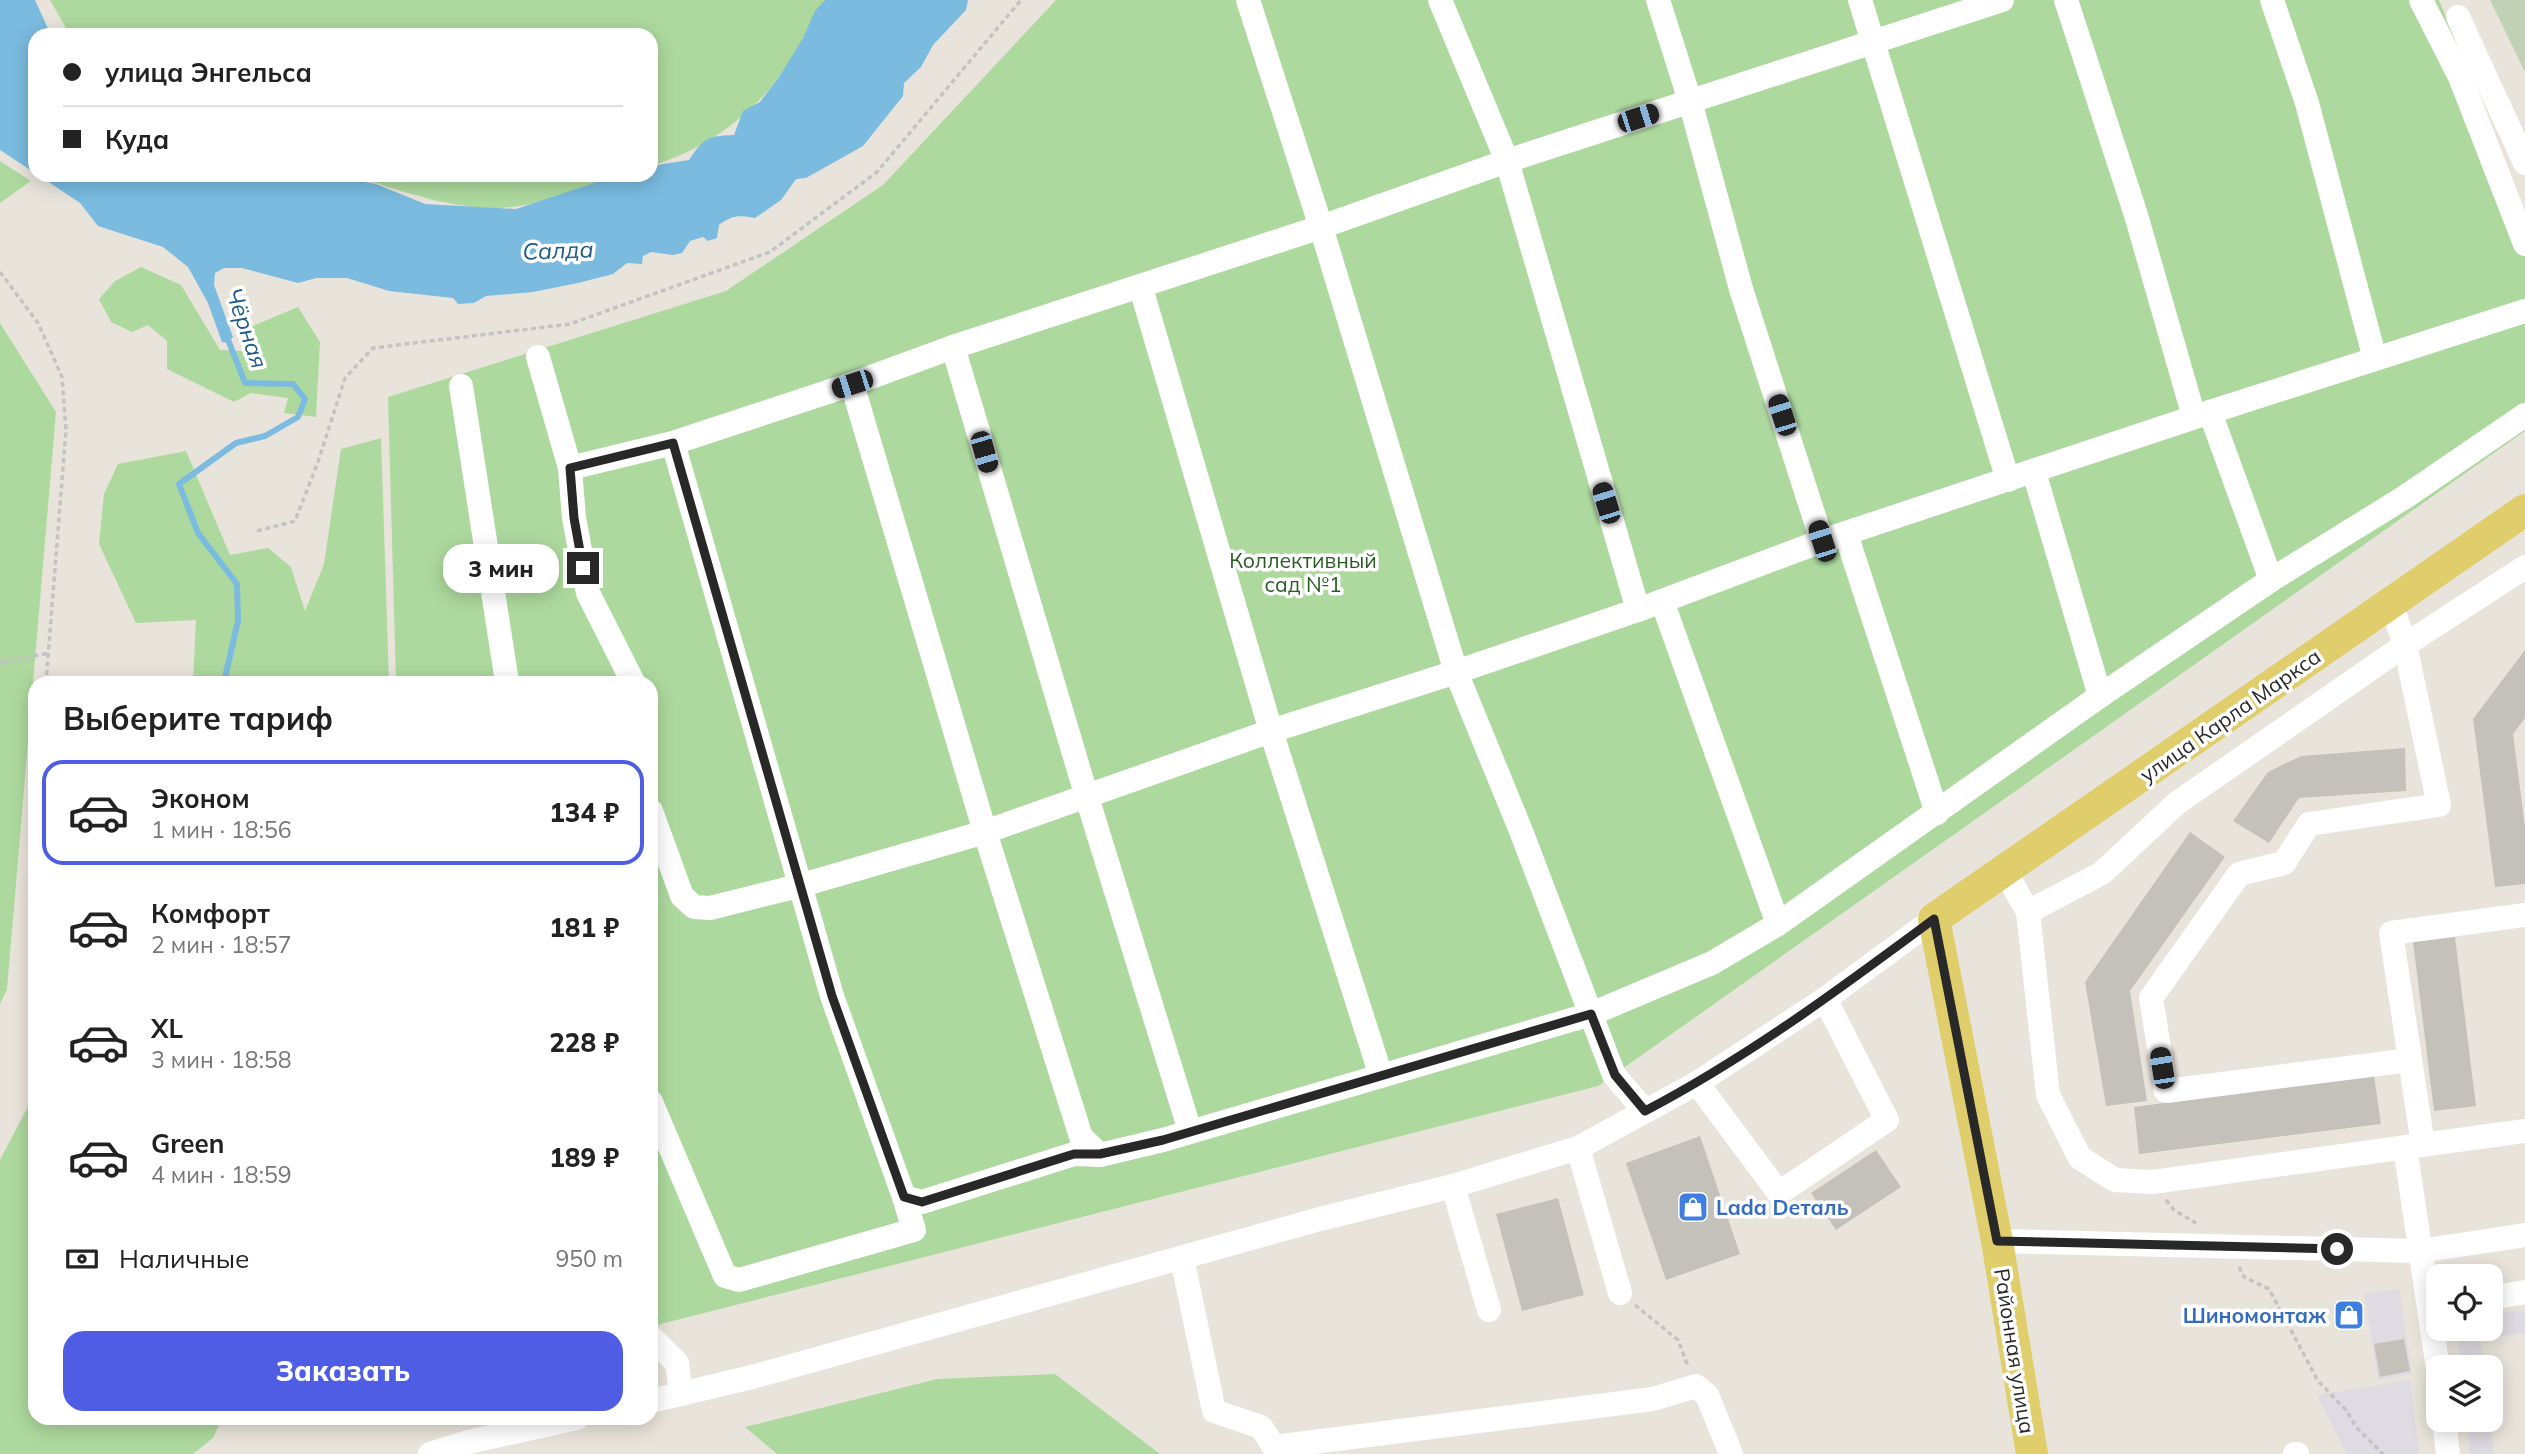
<!DOCTYPE html>
<html lang="ru">
<head>
<meta charset="utf-8">
<style>
	:root { --surface:#fff; --page:#f2f2f2; --text:#222; --muted:#767676; --line:#e0e0e0; --accent:#4e5de3 }
	body { margin:0; font-family:Mulish,sans-serif; background:var(--page); color:var(--text); height:100vh; display:flex; flex-direction:column; font-size:26px; white-space:nowrap }
	* { box-sizing:border-box; margin:0 }
	p { font-size:23px; color:var(--muted) }
	.icon { flex:none; width:38px; height:38px; fill:none; stroke:currentColor; stroke-width:2; stroke-linecap:round; stroke-linejoin:round }
	.map { position:relative; flex:1; overflow:hidden }
	.drawer { position:absolute; left:28px; top:676px; width:630px; height:749px; display:flex; flex-direction:column; background:var(--surface); border-radius:21px; box-shadow:0 4px 18px #0003 }
	.drawer>* { flex:none }
	.guide { position:absolute; left:28px; top:28px; width:630px; height:154px; border-radius:21px; box-shadow:0 4px 18px #0003; display:grid; align-content:center; height:154px; padding:0 35px; background:var(--surface) }
	.fabs { position:absolute; left:2426px; top:1264px; display:grid; gap:14px }
	.fabs a { display:grid; place-items:center; width:77px; height:77px; border-radius:14px; background:var(--surface); box-shadow:0 4px 18px #0003; font-size:35px }
	.end { position:absolute; width:32px; height:32px; margin:-16px; border:9px solid #282828; background:#fff; box-shadow:0 0 0 4px #fff }
	.from { border-radius:50% }
	.bubble { position:absolute; height:49px; border-radius:21px; background:var(--surface); box-shadow:0 4px 18px #0003; font-size:23px; font-weight:800; line-height:49px; text-align:center }
	.car { position:absolute; width:21px; height:42px; margin:-21px -10px; border-radius:9px; box-shadow:0 0 5px 2px #0007; background:linear-gradient(#222 24%,#8ab4d8 0 40%,#222 0 76%,#8ab4d8 0 86%,#222 0) }
	.guide b { display:flex; align-items:center; gap:24px; height:66px; font-size:26px }
	.guide b+b { border-top:2px solid var(--line) }
	.guide i { width:18px; height:18px; background:var(--text) }
	ul { padding:0; list-style:none }
	li { display:flex; align-items:center; gap:21px; height:105px; margin:0 14px 10px; padding:0 21px; border:4px solid transparent; border-radius:21px }
	li div { flex:1 }
	li b { display:block; font-size:26px }
	li em { font-style:normal; font-weight:800 }
	li.selected { border-color:var(--accent) }
	li>.icon { width:63px; height:63px; stroke-width:1.5 }
	h2 { padding:0 35px; font-size:32px; line-height:84px }
	.pay { display:flex; align-items:center; gap:18px; height:77px; padding:0 35px; font-size:26px }
	.pay p { margin-inline-start:auto }
	.primary-button { display:flex; gap:14px; margin-top:auto; padding:14px 35px }
	.primary-button a { flex:1; height:80px; border-radius:21px; background:var(--accent); color:#fff; font-size:28px; font-weight:800; line-height:80px; text-align:center }
	.map>svg:first-child { display:block }
	.industrial { fill:#dedbe2 }
	.green { fill:#add99e }
	.cemetery { fill:#c0d1b5 }
	.water { fill:#7abbdf }
	.lines { fill:none; stroke-linecap:round; stroke-linejoin:round }
	.stream { stroke:#7abbdf; stroke-width:6 }
	.building { fill:#c4c1bb }
	.path { stroke:#c3c3c3; stroke-width:3.5; stroke-dasharray:5 3.5; stroke-linecap:butt }
	.minor { stroke:#fff; stroke-width:24 }
	.major { stroke:#dfce6b; stroke-width:32 }
	.route { stroke:#282828; stroke-width:9 }
	.labels { text-anchor:middle; dominant-baseline:central; stroke-width:7; stroke-linejoin:round; paint-order:stroke }
	.park-label { font-size:21px; fill:#295c22; stroke:#fff }
	.street-label { font-size:21px; fill:#282828; stroke:#fff }
	.shop-label { font-size:21px; font-weight:bold; fill:#366cbe; stroke:#fff; text-anchor:start }
	.water-label { font-size:23px; font-style:italic; fill:#1d5a87; stroke:#fff }
</style>
</head>
<body>
<div class="map">
<svg width="2525" height="1454" viewBox="0 0 2525 1454">
	<rect width="100%" height="100%" fill="#e9e4db"/>
	<g class="industrial">
		<path d="M2399,1289L2412,1374L2378,1380L2364,1294Z"/>
		<path d="M2525,1310V1333L2480,1339L2483,1367H2461L2457,1328H2490V1314Z"/>
		<path d="M2410,1380L2419,1454H2347L2317,1395Z"/>
		<path d="M2467,1419H2490L2494,1454H2470Z"/>
	</g>
	<g class="green">
		<path d="M50,0H825C811,23 800,49 784,70C752,116 704,150 651,166V35H70Z"/>
		<path d="M1056,0H2439L2525,213V431L1598,1086L657,1325L651,1313V682H396L388,397L726,291L883,185Z"/>
		<path d="M0,161L31,181L0,203Z"/>
		<path d="M350,175H623C592,185 561,197 530,204C470,218 407,192 350,175Z"/>
		<path d="M141,267L181,285L220,350L242,351L248,328L298,307L320,342L316,417L284,413L288,398L251,393L234,402L167,369V341L148,325L132,332L111,322L99,299L115,281Z"/>
		<path d="M0,323L56,412L7,989L0,1004Z"/>
		<path d="M381,438L389,682H193L196,620L136,623L99,544L104,494L118,464L186,451L230,555L268,548L291,567L305,611L324,564L341,449Z"/>
		<path d="M35,1093V1418H222L213,1438L193,1454H0V1160Z"/>
		<path d="M1055,1374L1160,1454H777L745,1427L937,1379Z"/>
	</g>
	<path class="cemetery" d="M2490,0H2525V72Z"/>
	<g class="water">
		<path d="M0,0H35L51,35H35V173L0,150Z"/>
		<path d="M825,0H968L966,10L933,45L921,67L904,83L903,96L863,146L806,178L796,179L781,200L755,218C739,215 732,215 719,225L717,238L708,241L703,237L690,241L682,253L673,255L651,252L643,256L642,264L627,263L613,274L578,283L533,292L486,296L474,303L458,304L453,298L389,291L347,278H316L298,283L242,268H224L215,273L214,285L233,337L228,343L222,342L208,303L188,267L163,247L98,226L80,203L38,175H325L376,184L425,204L516,209L618,175H651V166L689,160C704,138 707,136 734,135L743,111L760,102L779,77L803,38L815,11Z"/>
	</g>
	<g class="lines">
		<path class="stream" d="M224,682L238,621L237,584L198,533L179,484L236,443L265,436L298,417L305,399L293,384L245,383L227,337"/>
	</g>
	<g class="building">
		<path d="M2525,650V718L2513,734L2525,827V884L2495,887L2473,719Z"/>
		<path d="M2405,748L2406,791L2299,798L2269,843L2233,821L2268,772L2301,756Z"/>
		<path d="M2190,832L2225,857L2130,991L2147,1101L2106,1106L2085,982Z"/>
		<path d="M2455,937L2476,1106L2434,1111L2413,942Z"/>
		<path d="M2374,1075L2381,1124L2139,1154L2134,1107Z"/>
		<path d="M1700,1136L1740,1254L1666,1280L1626,1163Z"/>
		<path d="M1876,1150L1901,1187L1836,1230L1811,1193Z"/>
		<path d="M1558,1198L1584,1295L1522,1311L1496,1214Z"/>
		<path d="M2404,1339L2410,1371L2380,1377L2374,1344Z"/>
	</g>
	<g class="lines">
		<g class="path">
			<path d="M0,272L38,323L62,377L66,430L46,682"/>
			<path d="M257,531L295,521L318,462L345,378L373,348L570,324L770,252L877,172L1021,0"/>
			<path d="M0,662L50,653"/>
			<path d="M2166,1200L2174,1210L2196,1223"/>
			<path d="M2239,1267L2244,1277L2269,1289L2318,1381L2346,1410L2356,1427L2383,1454"/>
			<path d="M1635,1305L1678,1340L1688,1366"/>
			<path d="M447,1418L453,1424"/>
		</g>
		<g class="minor">
			<path d="M1248,0L1321,227L1456,672L1521,831L1614,1075L1645,1111"/>
			<path d="M1440,0L1507,161L1638,610"/>
			<path d="M1658,0L1690,101L1741,289L1822,541"/>
			<path d="M1860,0L2008,480"/>
			<path d="M2066,0L2136,215L2194,417"/>
			<path d="M2272,0L2307,103L2375,359"/>
			<path d="M2421,0L2460,77L2525,244"/>
			<path d="M2458,17L2525,163"/>
			<path d="M1141,288L1271,731L1381,1076L1591,1014L1712,963L1778,924L2100,696L2271,580L2405,497L2525,415"/>
			<path d="M953,347L1086,794L1190,1131"/>
			<path d="M538,357L570,468L574,518L588,593L633,682"/>
			<path d="M852,384L985,832L1081,1137L1100,1155L1163,1140L1381,1076"/>
			<path d="M461,386L507,682"/>
			<path d="M2210,412L2271,580"/>
			<path d="M673,443L832,996L904,1197L922,1202L1074,1154L1100,1155"/>
			<path d="M570,468L673,443L852,384L953,347L1321,227L1507,161L2002,0"/>
			<path d="M2034,472L2100,696"/>
			<path d="M1846,534L1937,813"/>
			<path d="M1662,601L1778,924"/>
			<path d="M2391,603L2405,645L2439,805L2309,824L2284,863L2239,874L2151,998L2166,1091L2410,1060"/>
			<path d="M651,811L682,896L694,907L710,908L802,885L985,832L1271,731L1456,672L1638,610L1822,541L2210,412L2525,311"/>
			<path d="M2005,871L2028,912L2048,1095L2080,1158L2115,1180L2152,1182L2525,1131"/>
			<path d="M2028,912L2102,873L2177,803L2405,645L2525,567"/>
			<path d="M1697,1083L1779,1193L1887,1120L1825,999"/>
			<path d="M651,1102L725,1276L739,1280L914,1230L904,1197"/>
			<path d="M2423,1145L2391,933L2525,915"/>
			<path d="M2405,1147L2438,1369"/>
			<path d="M1578,1148L1620,1293"/>
			<path d="M1453,1186L1489,1310"/>
			<path d="M1997,1241L2420,1251L2525,1235"/>
			<path d="M1182,1258L1214,1411L1261,1427L1274,1447L1653,1399L1696,1386L1707,1395L1731,1454"/>
			<path d="M2490,1298L2525,1292"/>
			<path d="M651,1337L677,1363L681,1394"/>
			<path d="M651,1401L752,1377L1320,1219L1453,1186L1578,1148L1697,1083L1825,999L1934,919"/>
			<path d="M2444,1419L2448,1454"/>
			<path d="M430,1454L468,1442L577,1418"/>
			<path d="M2295,1454H2297"/>
		</g>
		<path class="major" d="M2032,1454L1997,1241L1934,919L2525,510"/>
	</g>
	<g class="lines">
		<path class="route" d="M583,568L574,518L570,468L673,443L832,996L904,1197L922,1202L1074,1154H1100L1163,1140L1591,1014L1615,1075L1645,1111C1748,1057 1841,988 1934,919L1997,1241L2337,1249"/>
	</g>
	<defs>
		<g id="shop-square" transform="scale(1.575)"><rect x="-9" y="-9" width="18" height="18" rx="4" fill="#3f7fe0" stroke="#fff"/><path d="M-5-2.5h2.3a2.7 3.5 0 0 1 5.4 0H5L5.5 6h-11ZM-1.5-2.5h3a1.5 2.3 0 0 0-3 0Z" fill="#fff"/></g>
	</defs>
	<g fill-rule="evenodd">
		<use href="#shop-square" x="1693" y="1207"/>
		<use href="#shop-square" x="2349" y="1315"/>
	</g>
	<g class="labels">
		<g class="park-label">
			<text x="1303" y="560">Коллективный<tspan x="1303" dy="24">сад №1</tspan></text>
		</g>
		<g class="street-label">
			<text transform="translate(2230 715) rotate(-35)">улица Карла Маркса</text>
			<text transform="translate(2015 1351) rotate(81)">Районная улица</text>
		</g>
		<g class="shop-label">
			<text x="1716" y="1207">Lada Dеталь</text>
			<text x="2326" y="1315" text-anchor="end">Шиномонтаж</text>
		</g>
		<g class="water-label">
			<text transform="translate(558 250) rotate(-2)">Салда</text>
			<text transform="translate(247 328) rotate(71)">Чёрная</text>
		</g>
	</g>
</svg>
<div class="fabs">
<a><svg class="icon" aria-label="locate" viewBox="0 0 24 24"><circle cx="12" cy="12" r="6"/><path d="M12 2v4M12 18v4M2 12h4M18 12h4"/></svg></a>
<a><svg class="icon" aria-label="layers" viewBox="0 0 24 24"><path d="M12 4l9 5-9 5-9-5zM3 14l9 5 9-5"/></svg></a>
</div>
<i class="end from" style="left:2337px;top:1249px"></i>
<i class="end" style="left:583px;top:568px"></i>
<div class="bubble" style="left:443px;top:544px;width:116px">3 мин</div>
<i class="car" style="left:1638px;top:118px;rotate:72deg"></i>
<i class="car" style="left:852px;top:384px;rotate:252deg"></i>
<i class="car" style="left:1782px;top:415px;rotate:342deg"></i>
<i class="car" style="left:984px;top:452px;rotate:164deg"></i>
<i class="car" style="left:1606px;top:503px;rotate:343deg"></i>
<i class="car" style="left:1822px;top:541px;rotate:342deg"></i>
<i class="car" style="left:2162px;top:1068px;rotate:351deg"></i>
<div class="guide">
<b><i class="from"></i>улица Энгельса</b>
<b><i></i>Куда</b>
</div>
<section class="drawer">
<h2>Выберите тариф</h2>
<ul>
<li class="selected"><svg class="icon" aria-label="car" viewBox="0 0 24 24"><path d="M5 17H2v-5l4-1 3-4h7l3 4 3 1v5h-3M9 17h6M6 11h13"/><circle cx="7" cy="17" r="2"/><circle cx="17" cy="17" r="2"/></svg><div><b>Эконом</b><p>1 мин · 18:56</p></div><em>134 ₽</em></li>
<li><svg class="icon" aria-label="car" viewBox="0 0 24 24"><path d="M5 17H2v-5l4-1 3-4h7l3 4 3 1v5h-3M9 17h6M6 11h13"/><circle cx="7" cy="17" r="2"/><circle cx="17" cy="17" r="2"/></svg><div><b>Комфорт</b><p>2 мин · 18:57</p></div><em>181 ₽</em></li>
<li><svg class="icon" aria-label="car" viewBox="0 0 24 24"><path d="M5 17H2v-5l4-1 3-4h7l3 4 3 1v5h-3M9 17h6M6 11h13"/><circle cx="7" cy="17" r="2"/><circle cx="17" cy="17" r="2"/></svg><div><b>XL</b><p>3 мин · 18:58</p></div><em>228 ₽</em></li>
<li><svg class="icon" aria-label="car" viewBox="0 0 24 24"><path d="M5 17H2v-5l4-1 3-4h7l3 4 3 1v5h-3M9 17h6M6 11h13"/><circle cx="7" cy="17" r="2"/><circle cx="17" cy="17" r="2"/></svg><div><b>Green</b><p>4 мин · 18:59</p></div><em>189 ₽</em></li>
</ul>
<div class="pay"><svg class="icon" aria-label="cash" viewBox="0 0 24 24"><path d="M3 7h18v10H3z"/><circle cx="12" cy="12" r="2"/></svg>Наличные<p>950 m</p></div>
<div class="primary-button"><a>Заказать</a></div>
</section>
</div>
</body>
</html>
